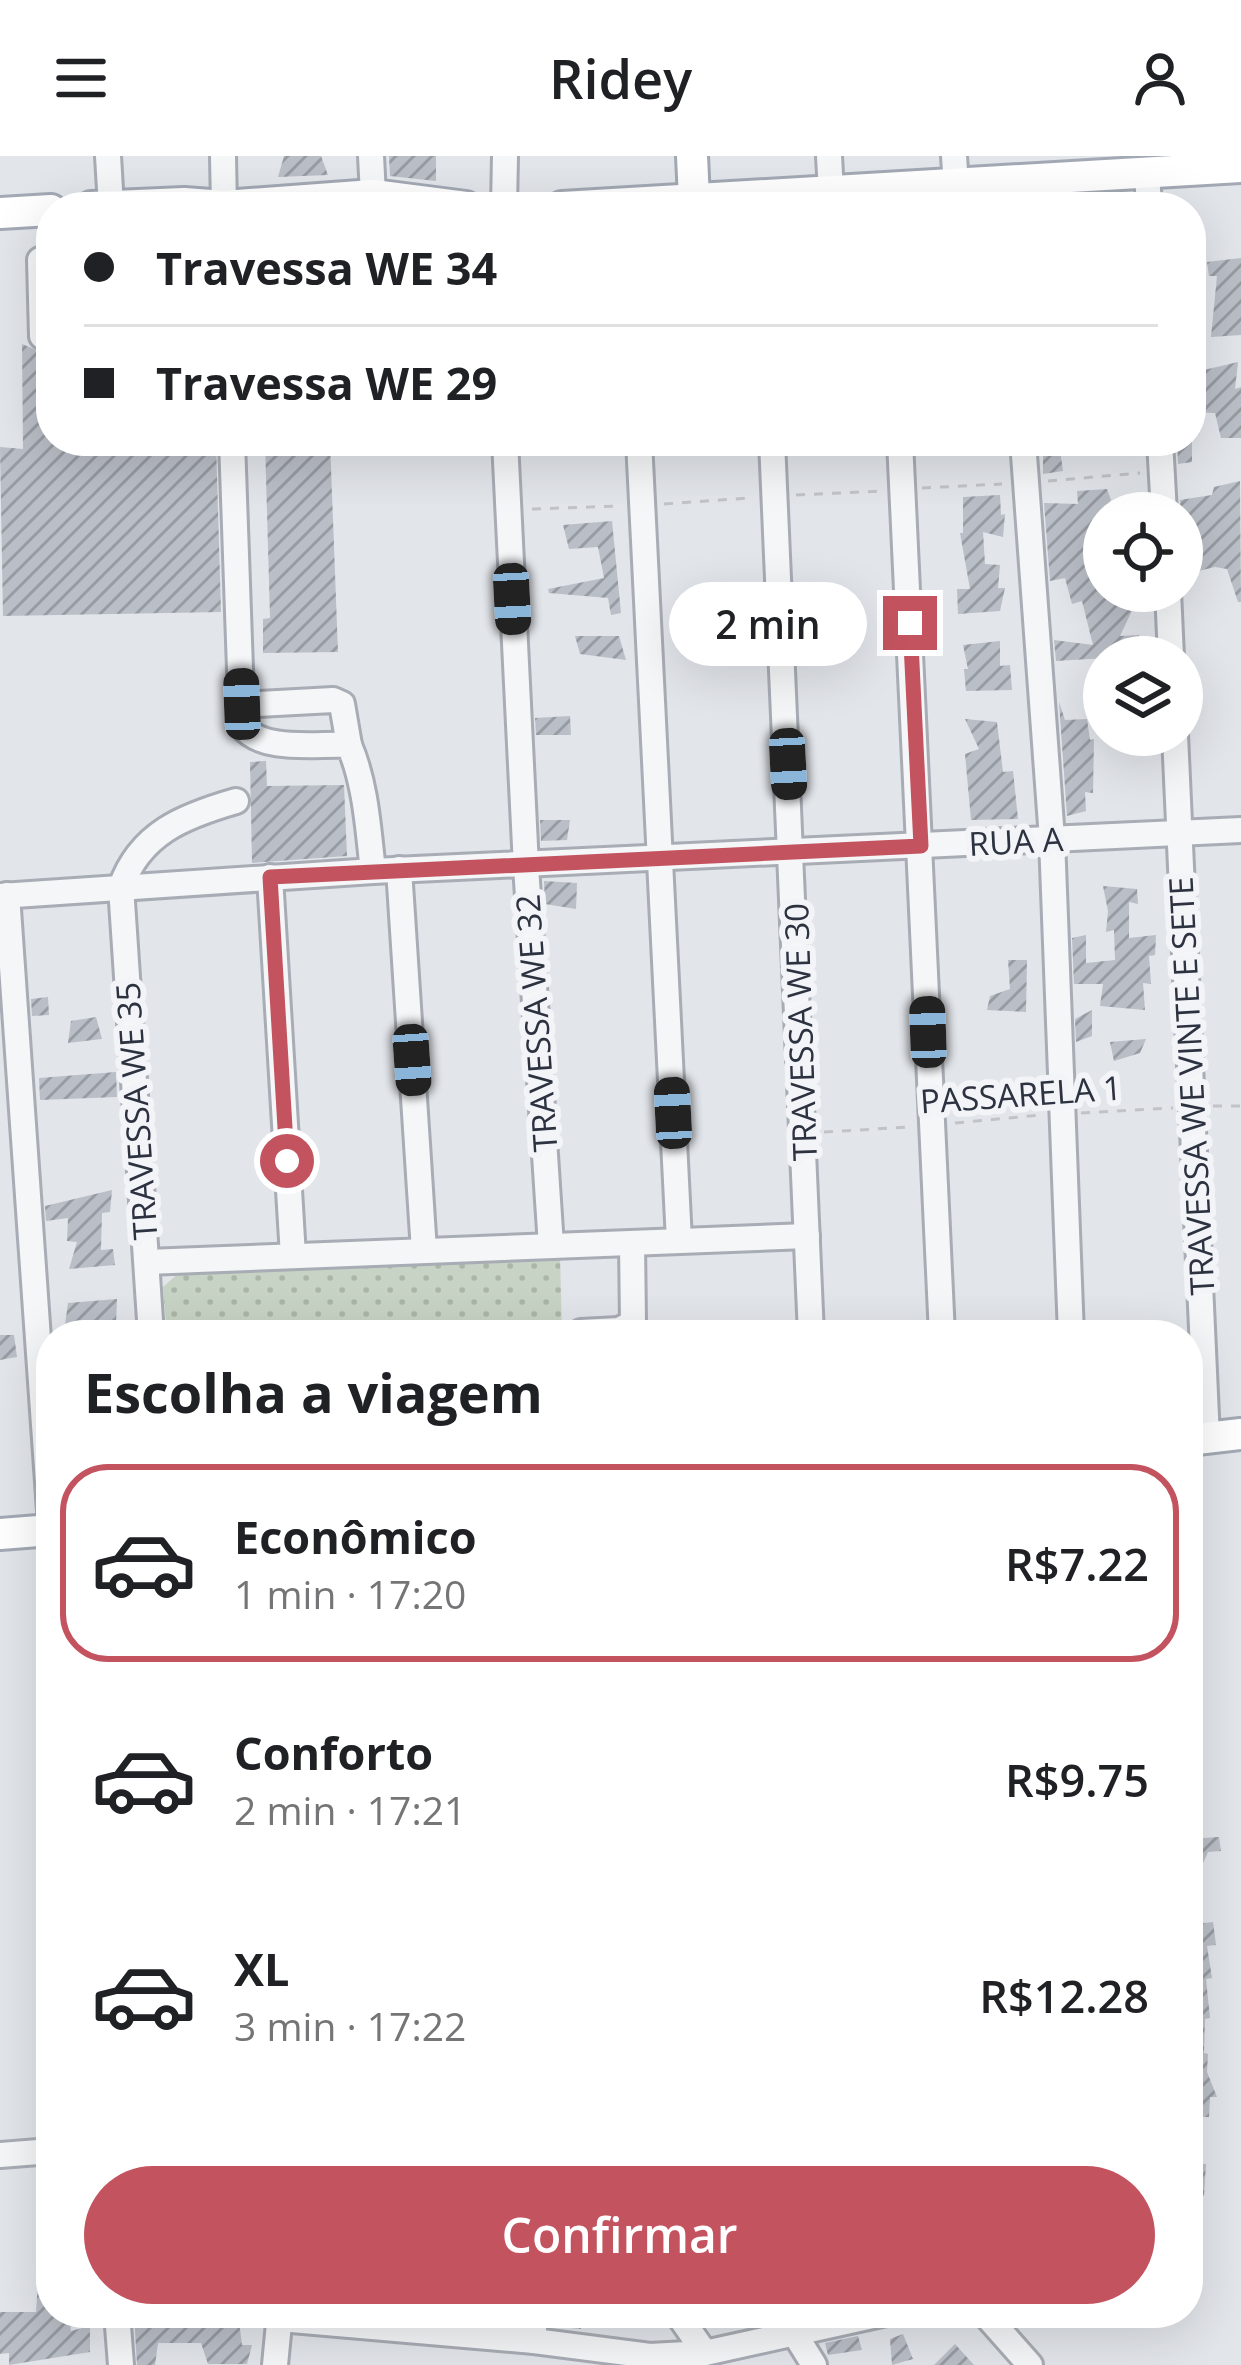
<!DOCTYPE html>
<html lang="pt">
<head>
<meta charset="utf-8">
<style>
	:root { --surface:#fff; --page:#f2f2f2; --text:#202124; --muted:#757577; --line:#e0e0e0; --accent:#c3535f }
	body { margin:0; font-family:"Open Sans",sans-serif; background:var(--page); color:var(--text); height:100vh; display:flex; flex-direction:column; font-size:45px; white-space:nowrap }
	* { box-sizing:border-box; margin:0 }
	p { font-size:39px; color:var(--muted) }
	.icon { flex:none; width:66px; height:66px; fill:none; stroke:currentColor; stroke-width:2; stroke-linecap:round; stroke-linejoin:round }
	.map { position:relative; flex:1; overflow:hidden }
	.side { position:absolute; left:36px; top:1164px; width:1167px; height:1008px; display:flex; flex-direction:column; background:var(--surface); border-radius:48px; box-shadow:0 12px 48px #0002 }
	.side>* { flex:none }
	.banner { position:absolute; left:36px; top:36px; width:1170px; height:264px; border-radius:48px; box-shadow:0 12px 48px #0002; display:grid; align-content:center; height:264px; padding:0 48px; background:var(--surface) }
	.tools { position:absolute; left:1083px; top:336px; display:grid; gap:24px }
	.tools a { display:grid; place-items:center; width:120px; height:120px; border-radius:50%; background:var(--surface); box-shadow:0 12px 48px #0002; font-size:60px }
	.end { position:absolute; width:54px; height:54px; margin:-27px; border:15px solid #c3535f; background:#fff; box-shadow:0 0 0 6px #fff }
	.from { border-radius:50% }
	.bubble { position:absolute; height:84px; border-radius:42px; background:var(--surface); box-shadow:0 12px 48px #0002; font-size:39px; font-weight:600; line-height:84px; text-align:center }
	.car { position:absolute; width:36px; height:72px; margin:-36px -18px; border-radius:15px; box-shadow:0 0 9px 3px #0007; background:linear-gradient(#222 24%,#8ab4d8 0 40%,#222 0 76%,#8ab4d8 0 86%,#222 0) }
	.banner b { display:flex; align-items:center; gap:42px; height:114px; font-size:45px }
	.banner b+b { border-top:3px solid var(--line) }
	.banner i { width:30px; height:30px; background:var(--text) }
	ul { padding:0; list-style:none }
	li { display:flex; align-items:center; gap:36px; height:198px; margin:0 24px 18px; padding:0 24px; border:6px solid transparent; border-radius:48px }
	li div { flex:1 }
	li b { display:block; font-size:45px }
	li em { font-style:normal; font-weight:600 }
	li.active { border-color:var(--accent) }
	li>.icon { width:108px; height:108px; stroke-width:1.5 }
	h2 { padding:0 48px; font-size:54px; line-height:144px }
	.action { display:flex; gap:24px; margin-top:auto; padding:24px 48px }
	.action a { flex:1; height:138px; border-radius:72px; background:var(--accent); color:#fff; font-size:48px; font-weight:600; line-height:138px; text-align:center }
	header { display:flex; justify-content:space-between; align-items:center; height:156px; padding:0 48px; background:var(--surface); font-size:54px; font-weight:600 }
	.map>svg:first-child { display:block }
	.grass { fill:url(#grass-dots) }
	.building { fill:url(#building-hatch) }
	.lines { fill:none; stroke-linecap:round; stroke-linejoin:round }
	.minor-casing { stroke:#a8acb4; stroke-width:30 }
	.major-casing { stroke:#a3a9b4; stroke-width:36 }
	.path { stroke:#c1c3c8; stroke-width:3; stroke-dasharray:9 9; stroke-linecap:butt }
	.minor { stroke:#f5f6f8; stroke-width:24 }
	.major { stroke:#fff; stroke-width:30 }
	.route { stroke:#c3535f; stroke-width:15 }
	.labels { text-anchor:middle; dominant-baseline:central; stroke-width:12; stroke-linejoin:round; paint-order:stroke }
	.street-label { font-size:33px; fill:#2c3240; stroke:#f2f4f7 }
</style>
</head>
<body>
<header><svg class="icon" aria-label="menu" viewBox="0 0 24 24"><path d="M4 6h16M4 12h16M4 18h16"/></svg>Ridey<svg class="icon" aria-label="person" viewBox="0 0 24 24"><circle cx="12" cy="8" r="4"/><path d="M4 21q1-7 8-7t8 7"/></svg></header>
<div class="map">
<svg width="1241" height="2209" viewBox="0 0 1241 2209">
	<defs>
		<pattern id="grass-dots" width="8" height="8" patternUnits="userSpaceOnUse" patternTransform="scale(3)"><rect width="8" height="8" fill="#c7d3c4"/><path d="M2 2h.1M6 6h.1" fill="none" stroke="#abb6a9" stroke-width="1.8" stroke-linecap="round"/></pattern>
		<pattern id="building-hatch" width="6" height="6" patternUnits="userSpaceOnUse" patternTransform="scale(3)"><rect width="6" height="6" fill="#babec6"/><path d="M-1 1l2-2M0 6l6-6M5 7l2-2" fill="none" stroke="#979ba2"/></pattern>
	</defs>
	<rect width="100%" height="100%" fill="#e2e5ea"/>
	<path class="grass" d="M560,1100L562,1179H167L163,1131L181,1115Z"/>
	<g class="building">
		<path d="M284,0H321L328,19L278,21Z"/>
		<path d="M389,0H436V25L390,20Z"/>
		<path d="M1241,102V179L1211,181L1217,120H1209L1207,106Z"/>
		<path d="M22,188L41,196L51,194V285H216L221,456L3,460L0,291L23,293Z"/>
		<path d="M1238,206L1235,233L1241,231V282H1221L1215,257L1191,256V217Z"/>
		<path d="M265,285H330L338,496L263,497V463L270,462Z"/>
		<path d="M1177,285H1192V306L1178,308Z"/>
		<path d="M1043,294H1060L1063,315L1043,318Z"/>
		<path d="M1240,325L1241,446H1238L1227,413L1215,411L1182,419L1180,344L1212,339L1214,331Z"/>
		<path d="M1107,333L1111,344L1104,355V435H1135L1137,444L1120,480L1139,479V500L1056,505L1054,484L1093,489L1082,445L1072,448L1065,422L1050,425L1044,347L1078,348L1077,335Z"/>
		<path d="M1000,339L1001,359L1005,358L1003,381L983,376L985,408L1000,409L998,432H1005L1000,455L958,458L957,433H970L960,377H963V341Z"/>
		<path d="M612,365L621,457L611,459L608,442L549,437L548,433L604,422L598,391L569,393L563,369Z"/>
		<path d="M575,480H619L626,504L580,498Z"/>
		<path d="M1000,485V510L1010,509L1012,534L966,535L964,513H968L963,489Z"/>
		<path d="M1059,546L1065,564L1087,563L1090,584L1094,583L1093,637L1085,636L1086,655L1067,660Z"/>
		<path d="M570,560L571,579H536L535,562Z"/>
		<path d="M965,563L997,566L1003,616L1013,615L1018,663L971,664L965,598L979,593Z"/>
		<path d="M266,605L267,630L344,629L347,700L252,707L250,606Z"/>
		<path d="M540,664H570L567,684L541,685Z"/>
		<path d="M544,725L577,727L576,753L545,748Z"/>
		<path d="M1103,730L1137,733L1138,748L1129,746V782L1156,779L1155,799L1149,800L1151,828L1143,827L1145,854L1100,850L1103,828H1074L1072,782L1086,779V807L1115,804L1114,774L1106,776L1108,755Z"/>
		<path d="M1008,804H1027L1026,856L987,854L990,840L1010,833Z"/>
		<path d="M48,841L49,859L32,860L31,843Z"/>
		<path d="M1092,854V880L1076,886L1075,863Z"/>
		<path d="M96,861L102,883L68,887L71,865Z"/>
		<path d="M1146,883L1140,897L1114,905L1110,886Z"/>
		<path d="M116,916L117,941L40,944L39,922Z"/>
		<path d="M112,1034L110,1056L102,1057L101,1094L113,1093L115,1109L69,1113L77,1086L67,1085L68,1062L46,1065L45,1050Z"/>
		<path d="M117,1143L116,1169L64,1176L68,1147Z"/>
		<path d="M0,1179H14L17,1201L0,1204Z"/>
		<path d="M1219,1681L1221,1695L1208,1696L1188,1742V1683Z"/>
		<path d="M1213,1766L1216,1789L1207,1790L1212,1822L1206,1823L1210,1862L1205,1863L1204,1897L1208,1898L1207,1916L1217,1941H1210L1209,1961H1201L1199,1995L1188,1994V1769Z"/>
		<path d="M1188,2007L1206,2008L1204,2040H1188Z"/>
		<path d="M51,2124V2157H69L71,2175L90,2170V2196L9,2209V2197L0,2198V2156H36L38,2126Z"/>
		<path d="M134,2157H165L164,2166L202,2157H238L242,2189H252L247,2208H208L201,2187H158L155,2209H137Z"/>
		<path d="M550,2158L581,2159V2173L550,2170Z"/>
		<path d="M903,2178L913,2203L892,2209L890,2183Z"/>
		<path d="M858,2180L862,2194L828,2199L825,2187Z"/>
		<path d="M955,2188L974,2209H934Z"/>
	</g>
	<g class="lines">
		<g class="minor-casing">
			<g id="minor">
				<path d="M108,0L111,50"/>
				<path d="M223,0L224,51"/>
				<path d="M371,0L373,39"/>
				<path d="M829,0L831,36"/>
				<path d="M954,0L956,30"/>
				<path d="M1147,16L1149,51"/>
				<path d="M1008,25L1010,51"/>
				<path d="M504,51L505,0"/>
				<path d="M42,180L40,104H51"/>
				<path d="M232,285L242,570C263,597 317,587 349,589C366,629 368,672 373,715"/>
				<path d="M505,285L526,710L551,1090"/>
				<path d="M639,285L679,1085"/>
				<path d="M772,285L811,1179"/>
				<path d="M900,285L942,1179"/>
				<path d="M1023,285L1052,683L1071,1179"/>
				<path d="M1160,285L1164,357"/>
				<path d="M1168,435L1171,501"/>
				<path d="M242,549L333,544L342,548L349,589"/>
				<path d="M1175,579L1207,1282"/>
				<path d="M399,713L424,1095"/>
				<path d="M270,721L293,1100"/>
				<path d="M7,739L51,1369"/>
				<path d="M0,740L373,715L1241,674"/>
				<path d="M147,1106L807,1080"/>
				<path d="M581,1176L619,1174L633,1167L632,1087"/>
				<path d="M151,1179L121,731C140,677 184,660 236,645"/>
				<path d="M0,1999L51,1995"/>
				<path d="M117,2157L121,2209"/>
				<path d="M534,2157V2185"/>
				<path d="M677,2157L705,2197"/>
				<path d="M984,2157L1030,2209"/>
				<path d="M280,2163L534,2185L650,2200L705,2197L886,2157"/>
				<path d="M793,2175L814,2209"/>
				<path d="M275,2209L280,2157"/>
			</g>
		</g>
		<g class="major-casing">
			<g id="major">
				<path d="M692,0L694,43"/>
				<path d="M91,51L184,47L224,50L373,39L466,51"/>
				<path d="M562,51L1241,11"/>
				<path d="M0,57L51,54"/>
				<path d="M1188,1284L1241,1278"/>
				<path d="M0,1378L51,1374"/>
			</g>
		</g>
		<g class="path">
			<path d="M1048,325L1140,317"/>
			<path d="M922,332L1002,328"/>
			<path d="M796,339L882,335"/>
			<path d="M664,348L750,342"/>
			<path d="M532,353L619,350"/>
			<path d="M1213,950H1241"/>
			<path d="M1081,957L1173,952"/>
			<path d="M955,967L1041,959"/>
			<path d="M824,976L910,971"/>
		</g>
		<use href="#minor" class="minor"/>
		<use href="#major" class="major"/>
	</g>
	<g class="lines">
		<path class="route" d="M287,1005L270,721L921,690L910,467"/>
	</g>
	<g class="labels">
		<g class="street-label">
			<text transform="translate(1016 685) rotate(-3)">RUA A</text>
			<text transform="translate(536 867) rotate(-94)">TRAVESSA WE 32</text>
			<text transform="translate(800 876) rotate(-92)">TRAVESSA WE 30</text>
			<text transform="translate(1191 930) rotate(-93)">TRAVESSA WE VINTE E SETE</text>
			<text transform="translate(1021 938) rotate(-4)">PASSARELA 1</text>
			<text transform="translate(136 955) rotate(-94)">TRAVESSA WE 35</text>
		</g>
	</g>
</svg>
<div class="tools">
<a><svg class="icon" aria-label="locate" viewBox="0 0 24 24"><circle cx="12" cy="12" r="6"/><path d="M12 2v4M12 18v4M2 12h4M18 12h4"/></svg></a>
<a><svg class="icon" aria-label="layers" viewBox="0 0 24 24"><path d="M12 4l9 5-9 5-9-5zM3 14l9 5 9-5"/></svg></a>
</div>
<i class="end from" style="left:287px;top:1005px"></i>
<i class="end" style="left:910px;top:467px"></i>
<div class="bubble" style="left:669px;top:426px;width:198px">2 min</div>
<i class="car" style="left:512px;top:443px;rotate:177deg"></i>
<i class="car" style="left:242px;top:548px;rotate:358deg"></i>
<i class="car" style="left:788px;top:608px;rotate:177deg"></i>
<i class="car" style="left:928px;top:876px;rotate:358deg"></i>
<i class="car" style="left:412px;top:904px;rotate:176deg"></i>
<i class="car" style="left:673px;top:957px;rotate:357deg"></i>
<div class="banner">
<b><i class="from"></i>Travessa WE 34</b>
<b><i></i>Travessa WE 29</b>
</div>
<section class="side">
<h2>Escolha a viagem</h2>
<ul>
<li class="active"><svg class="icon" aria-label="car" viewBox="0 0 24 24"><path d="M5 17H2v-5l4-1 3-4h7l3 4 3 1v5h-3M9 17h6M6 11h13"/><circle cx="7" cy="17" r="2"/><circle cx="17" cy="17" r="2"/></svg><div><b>Econômico</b><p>1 min · 17:20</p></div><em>R$7.22</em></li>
<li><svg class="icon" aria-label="car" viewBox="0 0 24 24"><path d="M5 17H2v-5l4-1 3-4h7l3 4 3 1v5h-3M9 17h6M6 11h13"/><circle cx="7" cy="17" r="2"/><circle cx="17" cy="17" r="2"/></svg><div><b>Conforto</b><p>2 min · 17:21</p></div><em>R$9.75</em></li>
<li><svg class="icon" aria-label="car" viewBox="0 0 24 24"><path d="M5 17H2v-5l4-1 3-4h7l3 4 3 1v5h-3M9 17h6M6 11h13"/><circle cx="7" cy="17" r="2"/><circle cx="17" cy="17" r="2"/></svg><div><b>XL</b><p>3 min · 17:22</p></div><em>R$12.28</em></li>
</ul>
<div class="action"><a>Confirmar</a></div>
</section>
</div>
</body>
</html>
